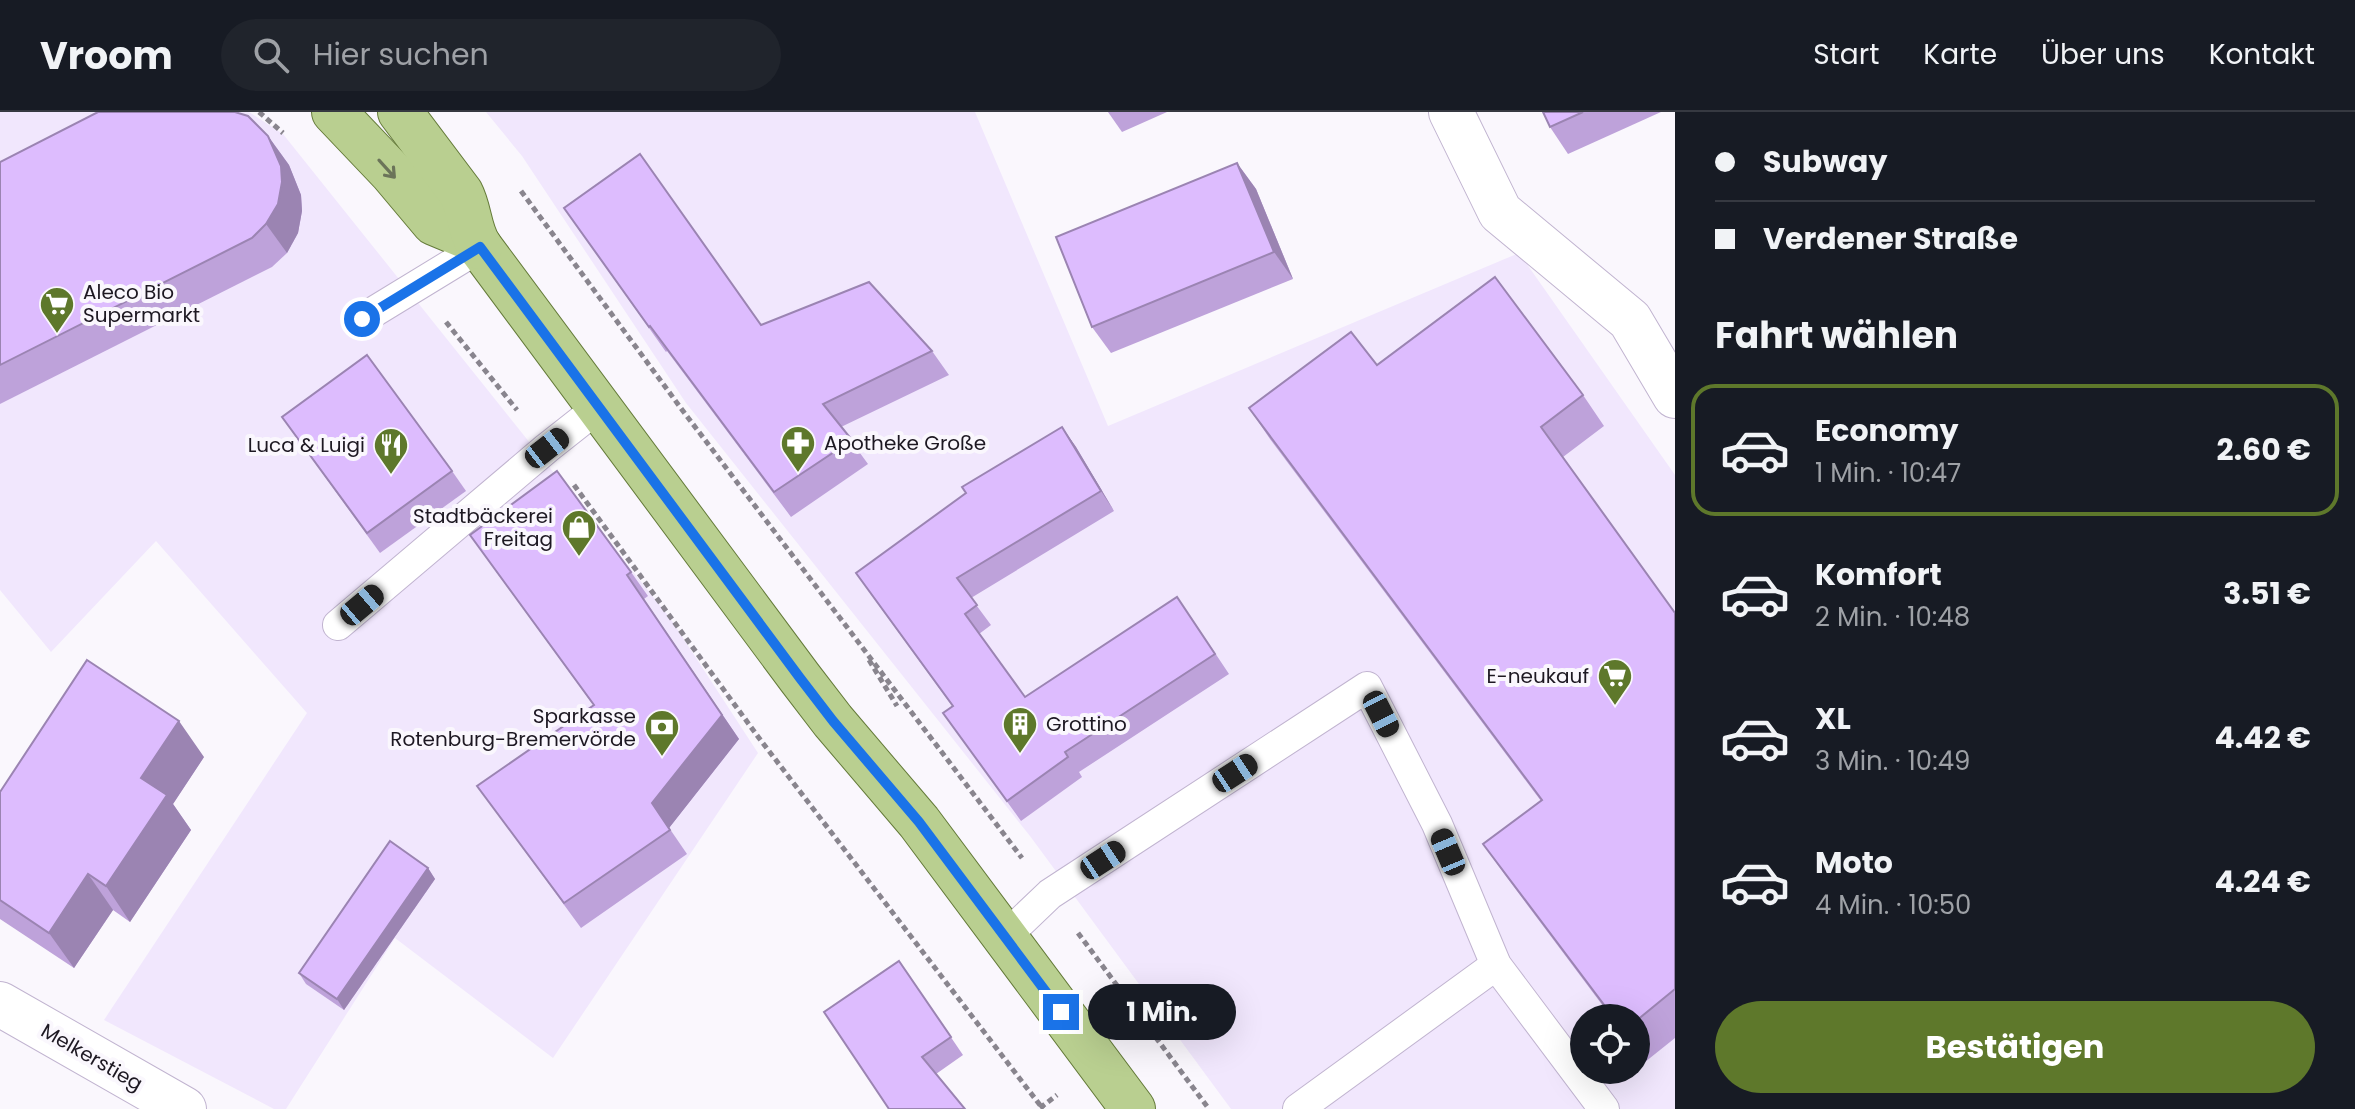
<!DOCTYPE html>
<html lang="de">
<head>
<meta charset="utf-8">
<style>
	:root { --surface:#171b24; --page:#20242c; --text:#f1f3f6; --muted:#9ea1a6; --line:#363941; --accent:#5e782b }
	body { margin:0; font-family:Poppins,sans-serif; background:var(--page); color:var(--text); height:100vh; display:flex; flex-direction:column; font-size:30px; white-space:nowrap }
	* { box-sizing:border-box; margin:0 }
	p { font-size:26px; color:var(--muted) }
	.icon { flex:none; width:44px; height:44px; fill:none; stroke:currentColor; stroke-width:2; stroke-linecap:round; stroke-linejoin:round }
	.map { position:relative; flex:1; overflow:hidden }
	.side { display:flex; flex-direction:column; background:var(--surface); width:680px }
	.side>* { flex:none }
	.banner { display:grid; align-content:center; height:176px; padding:0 40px; background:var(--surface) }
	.tools { position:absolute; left:1570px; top:892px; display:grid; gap:16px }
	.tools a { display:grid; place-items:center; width:80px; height:80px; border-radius:50%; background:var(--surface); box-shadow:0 8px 32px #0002; font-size:40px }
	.end { position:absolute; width:36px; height:36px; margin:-18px; border:10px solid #1a73e8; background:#fff; box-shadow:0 0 0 4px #fff }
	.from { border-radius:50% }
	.bubble { position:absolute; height:56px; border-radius:28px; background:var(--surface); box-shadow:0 8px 32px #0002; font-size:26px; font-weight:700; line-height:56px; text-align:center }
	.car { position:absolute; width:24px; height:48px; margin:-24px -12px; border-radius:10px; box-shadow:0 0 6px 2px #0007; background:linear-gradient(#222 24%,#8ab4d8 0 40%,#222 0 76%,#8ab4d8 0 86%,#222 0) }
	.banner b { display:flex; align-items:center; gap:28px; height:76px; font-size:30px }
	.banner b+b { border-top:2px solid var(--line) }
	.banner i { width:20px; height:20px; background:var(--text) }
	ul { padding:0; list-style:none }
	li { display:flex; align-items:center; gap:24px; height:132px; margin:0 16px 12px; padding:0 24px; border:4px solid transparent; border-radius:24px }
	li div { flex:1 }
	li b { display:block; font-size:30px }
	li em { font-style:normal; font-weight:700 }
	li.current { border-color:var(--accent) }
	li>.icon { width:72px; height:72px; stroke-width:1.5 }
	h2 { padding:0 40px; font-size:36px; line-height:96px }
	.cta { display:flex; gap:16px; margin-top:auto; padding:16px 40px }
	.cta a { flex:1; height:92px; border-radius:48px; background:var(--accent); color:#fff; font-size:32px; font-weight:700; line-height:92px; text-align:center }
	header { display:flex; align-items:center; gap:48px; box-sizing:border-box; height:112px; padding:0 40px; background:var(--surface); border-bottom:2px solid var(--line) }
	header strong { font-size:38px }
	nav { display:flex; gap:44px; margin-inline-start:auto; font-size:28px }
	.search { width:560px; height:72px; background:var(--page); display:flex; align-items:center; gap:20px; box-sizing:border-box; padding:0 28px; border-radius:44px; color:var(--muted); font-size:30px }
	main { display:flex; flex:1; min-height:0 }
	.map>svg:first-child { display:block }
	.built { fill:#f1e7fd; fill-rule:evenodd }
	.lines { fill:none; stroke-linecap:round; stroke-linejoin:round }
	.lane-casing { stroke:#c1b4d0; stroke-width:32 }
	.street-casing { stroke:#c1b4d0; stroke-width:46 }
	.primary-casing { stroke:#647a39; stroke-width:46 }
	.path { stroke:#89858e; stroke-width:5; stroke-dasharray:6 4; stroke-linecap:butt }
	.lane { stroke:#fff; stroke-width:30 }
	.street { stroke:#fff; stroke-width:44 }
	.primary { stroke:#b9cf90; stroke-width:44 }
	.wall { fill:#bea2da }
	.shaded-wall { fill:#9b84b2 }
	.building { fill:#ddbcfe; stroke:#9b84b2; stroke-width:2 }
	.oneway { stroke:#6b7459 }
	.route { stroke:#1a73e8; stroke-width:10 }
	.labels { text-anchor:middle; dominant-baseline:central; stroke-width:8; stroke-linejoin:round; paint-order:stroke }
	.poi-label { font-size:20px; fill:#1d1822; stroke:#faf7fd; text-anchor:end }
	.street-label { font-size:20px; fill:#1d1822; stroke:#faf7fd }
</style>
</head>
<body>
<header>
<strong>Vroom</strong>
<div class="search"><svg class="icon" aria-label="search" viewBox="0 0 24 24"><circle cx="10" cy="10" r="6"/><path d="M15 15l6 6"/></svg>Hier suchen</div>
<nav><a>Start</a><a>Karte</a><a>Über uns</a><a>Kontakt</a></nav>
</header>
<main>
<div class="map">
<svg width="1675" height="997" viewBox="0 0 1675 997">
	<rect width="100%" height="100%" fill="#faf7fd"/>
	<g class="built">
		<path d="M0,0H249L283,22L670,506L758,641L553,946L395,826L286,997H274L104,908L307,601L156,429L51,540L0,478Z"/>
		<path d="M486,0H975L1108,314L1519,141L1675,363V997H1231L1030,724L686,291L522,44ZM1584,906H1636V958H1584Z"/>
	</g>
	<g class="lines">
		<g class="lane-casing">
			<g id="lane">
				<path d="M362,207L480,135"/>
				<path d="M338,513L547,336L599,295"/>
				<path d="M1005,825L1050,782L1367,575L1437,712L1496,853L1604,997"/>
				<path d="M1298,997L1496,853"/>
			</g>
		</g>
		<g class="street-casing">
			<g id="street">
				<path d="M1451,0L1500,100L1630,208L1675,284"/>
				<path d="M0,892L184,997"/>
			</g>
		</g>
		<g class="primary-casing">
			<g id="primary">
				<path d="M334,0L392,61L434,111L470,126L480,135L800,566L833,609L919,710L1133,997"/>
				<path d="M400,0L461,81C470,98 469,119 480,135"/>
			</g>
		</g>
		<g class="path">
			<path d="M259,0L283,21"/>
			<path d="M521,79L683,299L1022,746"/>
			<path d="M446,210L517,298"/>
			<path d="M574,373L759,626L1043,997"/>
			<path d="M869,548L897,594"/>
			<path d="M1078,821L1209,997"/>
			<path d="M1040,996L1057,983"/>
		</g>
		<use href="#lane" class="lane"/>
		<use href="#street" class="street"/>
		<use href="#primary" class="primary"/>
	</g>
	<g class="wall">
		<path d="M1108,0H1167L1122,20Z"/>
		<path d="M1543,0H1661L1568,42L1550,15Z"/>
		<path d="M268,24L289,53L301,83L302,99L298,121L287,141L272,155L0,292V50Z"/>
		<path d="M1237,51L1256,77L1293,167L1111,241L1092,215Z"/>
		<path d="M564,96L761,213L932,239L949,263L841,315L868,352L791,405L667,239L666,240Z"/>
		<path d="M1583,283L1604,314L1563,345L1675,501V926L1645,950L1636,938V906H1612L1505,763L1483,732L1541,689L1270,327L1249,296Z"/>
		<path d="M282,305L452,359L466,379L380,441Z"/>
		<path d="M1062,315L1076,335L1114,399L971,486L991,513L979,522L1025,585L1191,505L1229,562L1079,660L1082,665L1021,709L943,601L952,594L870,481Z"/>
		<path d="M487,447L631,460L648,484L644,487L739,627L669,716L687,742L581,816L477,674L594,594Z"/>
		<path d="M204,645L173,692L191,718L130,810L113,798L74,856L0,807V680Z"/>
		<path d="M428,756L435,767L344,898L306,872L299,861Z"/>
		<path d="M899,849L963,943L936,962L889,997Z"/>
	</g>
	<g class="shaded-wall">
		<path d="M268,24L289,53L301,83L302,99L298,121L287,141L266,112Z"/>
		<path d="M1237,51L1256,77L1293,167L1274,140Z"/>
		<path d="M1062,315L1076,335L1114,399L1101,379Z"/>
		<path d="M627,463L739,627L669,716L687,742L652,691Z"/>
		<path d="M179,609L204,645L173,692L191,718L130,810L106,774L141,666Z"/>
		<path d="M428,756L435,767L344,898L337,887Z"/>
		<path d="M88,762L113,798L74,856L49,821Z"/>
	</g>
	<g class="building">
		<path d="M98,0H235L248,4L268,24L281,54L282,70L278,92L266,112L252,126L0,253V50Z"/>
		<path d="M1543,0H1583L1550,15Z"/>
		<path d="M640,42L761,213L869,170L932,239L823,292L852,328L774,380L650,214L649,215L564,96Z"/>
		<path d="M1237,51L1274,140L1092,215L1056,125Z"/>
		<path d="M1495,165L1583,283L1541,315L1675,501V877L1636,909V906H1614L1483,732L1542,688L1249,296L1351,220L1377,253Z"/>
		<path d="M367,243L452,359L367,421L282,305Z"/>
		<path d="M1062,315L1101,379L957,466L977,493L965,502L1025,585L1177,485L1215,542L1065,640L1068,645L1007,689L943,601L953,594L856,461L966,381L962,375Z"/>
		<path d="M557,359L631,460L627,463L722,603L652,691L670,718L564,791L477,674L594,593L470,423Z"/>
		<path d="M87,548L179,609L141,666L167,683L106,774L88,762L49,821L0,788V680Z"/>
		<path d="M390,729L428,756L337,887L299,861Z"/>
		<path d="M899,849L951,925L922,945L965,997H889L824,900Z"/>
	</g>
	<defs><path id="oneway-shaft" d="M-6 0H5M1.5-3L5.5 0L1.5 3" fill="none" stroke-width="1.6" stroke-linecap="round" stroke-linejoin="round" transform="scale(2)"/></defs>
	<use class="oneway" href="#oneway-shaft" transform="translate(387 57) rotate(48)"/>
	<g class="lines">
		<path class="route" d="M362,207L480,135L800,566L833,609L919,710L1061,900"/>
	</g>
	<defs>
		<g id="supermarket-pin" transform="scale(1.8)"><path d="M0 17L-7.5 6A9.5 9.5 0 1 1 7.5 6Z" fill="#5e782b" stroke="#faf7fd"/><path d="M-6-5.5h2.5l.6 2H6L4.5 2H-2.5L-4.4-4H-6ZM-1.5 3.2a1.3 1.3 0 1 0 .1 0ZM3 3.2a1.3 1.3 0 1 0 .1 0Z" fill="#fff"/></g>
		<g id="pharmacy-pin" transform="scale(1.8)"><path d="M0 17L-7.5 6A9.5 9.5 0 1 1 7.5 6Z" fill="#5e782b" stroke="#faf7fd"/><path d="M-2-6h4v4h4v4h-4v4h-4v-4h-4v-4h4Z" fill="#fff"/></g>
		<g id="restaurant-pin" transform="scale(1.8)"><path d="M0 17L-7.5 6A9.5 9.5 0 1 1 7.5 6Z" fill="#5e782b" stroke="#faf7fd"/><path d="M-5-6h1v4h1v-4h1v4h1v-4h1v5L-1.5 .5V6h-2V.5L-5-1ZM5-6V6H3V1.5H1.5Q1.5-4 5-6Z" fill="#fff"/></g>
		<g id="shop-pin" transform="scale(1.8)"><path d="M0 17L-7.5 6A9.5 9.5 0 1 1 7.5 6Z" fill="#5e782b" stroke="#faf7fd"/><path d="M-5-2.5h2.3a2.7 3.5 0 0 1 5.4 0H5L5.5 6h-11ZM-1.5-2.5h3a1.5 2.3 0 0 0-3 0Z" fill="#fff"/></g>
		<g id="building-pin" transform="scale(1.8)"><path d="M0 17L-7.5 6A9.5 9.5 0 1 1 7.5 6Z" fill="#5e782b" stroke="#faf7fd"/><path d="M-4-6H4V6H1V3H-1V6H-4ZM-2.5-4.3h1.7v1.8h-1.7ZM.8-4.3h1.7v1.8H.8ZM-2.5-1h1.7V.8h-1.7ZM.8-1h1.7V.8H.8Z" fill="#fff"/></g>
		<g id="bank-pin" transform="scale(1.8)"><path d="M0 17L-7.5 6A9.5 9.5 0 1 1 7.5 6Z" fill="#5e782b" stroke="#faf7fd"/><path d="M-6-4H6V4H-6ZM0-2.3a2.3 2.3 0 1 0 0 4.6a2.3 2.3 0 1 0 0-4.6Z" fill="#fff"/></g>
	</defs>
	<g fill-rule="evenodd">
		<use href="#supermarket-pin" x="57" y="192"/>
		<use href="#pharmacy-pin" x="798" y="331"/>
		<use href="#restaurant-pin" x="391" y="333"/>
		<use href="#shop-pin" x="579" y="415"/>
		<use href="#supermarket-pin" x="1615" y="564"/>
		<use href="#building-pin" x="1020" y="612"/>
		<use href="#bank-pin" x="662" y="615"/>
	</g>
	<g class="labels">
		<g class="poi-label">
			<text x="83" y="180" text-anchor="start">Aleco Bio<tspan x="83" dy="23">Supermarkt</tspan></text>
			<text x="824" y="331" text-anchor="start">Apotheke Große</text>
			<text x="365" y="333">Luca &amp; Luigi</text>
			<text x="553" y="404">Stadtbäckerei<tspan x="553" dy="23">Freitag</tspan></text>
			<text x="1589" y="564">E-neukauf</text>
			<text x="636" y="604">Sparkasse<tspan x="636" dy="23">Rotenburg-Bremervörde</tspan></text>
			<text x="1046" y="612" text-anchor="start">Grottino</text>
		</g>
		<g class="street-label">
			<text transform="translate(92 945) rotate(30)">Melkerstieg</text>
		</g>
	</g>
</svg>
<div class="tools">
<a><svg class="icon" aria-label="locate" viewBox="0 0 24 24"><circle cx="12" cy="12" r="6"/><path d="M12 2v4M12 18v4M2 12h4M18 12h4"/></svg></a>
</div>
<i class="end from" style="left:362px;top:207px"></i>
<i class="end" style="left:1061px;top:900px"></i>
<div class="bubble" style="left:1088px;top:872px;width:148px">1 Min.</div>
<i class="car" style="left:547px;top:336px;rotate:52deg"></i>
<i class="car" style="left:362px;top:493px;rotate:50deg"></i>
<i class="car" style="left:1381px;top:602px;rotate:153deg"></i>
<i class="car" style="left:1235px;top:661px;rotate:57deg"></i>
<i class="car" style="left:1448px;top:740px;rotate:337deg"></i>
<i class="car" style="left:1103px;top:748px;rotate:57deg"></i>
</div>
<section class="side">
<div class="banner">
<b><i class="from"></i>Subway</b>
<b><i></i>Verdener Straße</b>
</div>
<h2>Fahrt wählen</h2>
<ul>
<li class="current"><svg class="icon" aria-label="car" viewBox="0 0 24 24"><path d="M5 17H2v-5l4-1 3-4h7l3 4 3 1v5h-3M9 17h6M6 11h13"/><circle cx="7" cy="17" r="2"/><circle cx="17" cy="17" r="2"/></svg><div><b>Economy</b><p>1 Min. · 10:47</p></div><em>2.60 €</em></li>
<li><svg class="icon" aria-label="car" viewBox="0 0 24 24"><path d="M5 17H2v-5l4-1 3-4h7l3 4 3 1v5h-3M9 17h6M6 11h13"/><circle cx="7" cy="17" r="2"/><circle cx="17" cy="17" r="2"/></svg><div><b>Komfort</b><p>2 Min. · 10:48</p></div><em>3.51 €</em></li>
<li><svg class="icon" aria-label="car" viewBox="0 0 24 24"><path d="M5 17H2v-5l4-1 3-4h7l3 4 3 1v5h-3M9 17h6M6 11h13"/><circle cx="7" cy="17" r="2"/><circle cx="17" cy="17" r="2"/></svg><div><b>XL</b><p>3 Min. · 10:49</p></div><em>4.42 €</em></li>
<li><svg class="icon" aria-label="car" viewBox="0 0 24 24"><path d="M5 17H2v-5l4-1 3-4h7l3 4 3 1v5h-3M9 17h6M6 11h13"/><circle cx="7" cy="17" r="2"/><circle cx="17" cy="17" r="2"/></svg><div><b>Moto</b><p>4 Min. · 10:50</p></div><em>4.24 €</em></li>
</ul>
<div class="cta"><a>Bestätigen</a></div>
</section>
</main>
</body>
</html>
